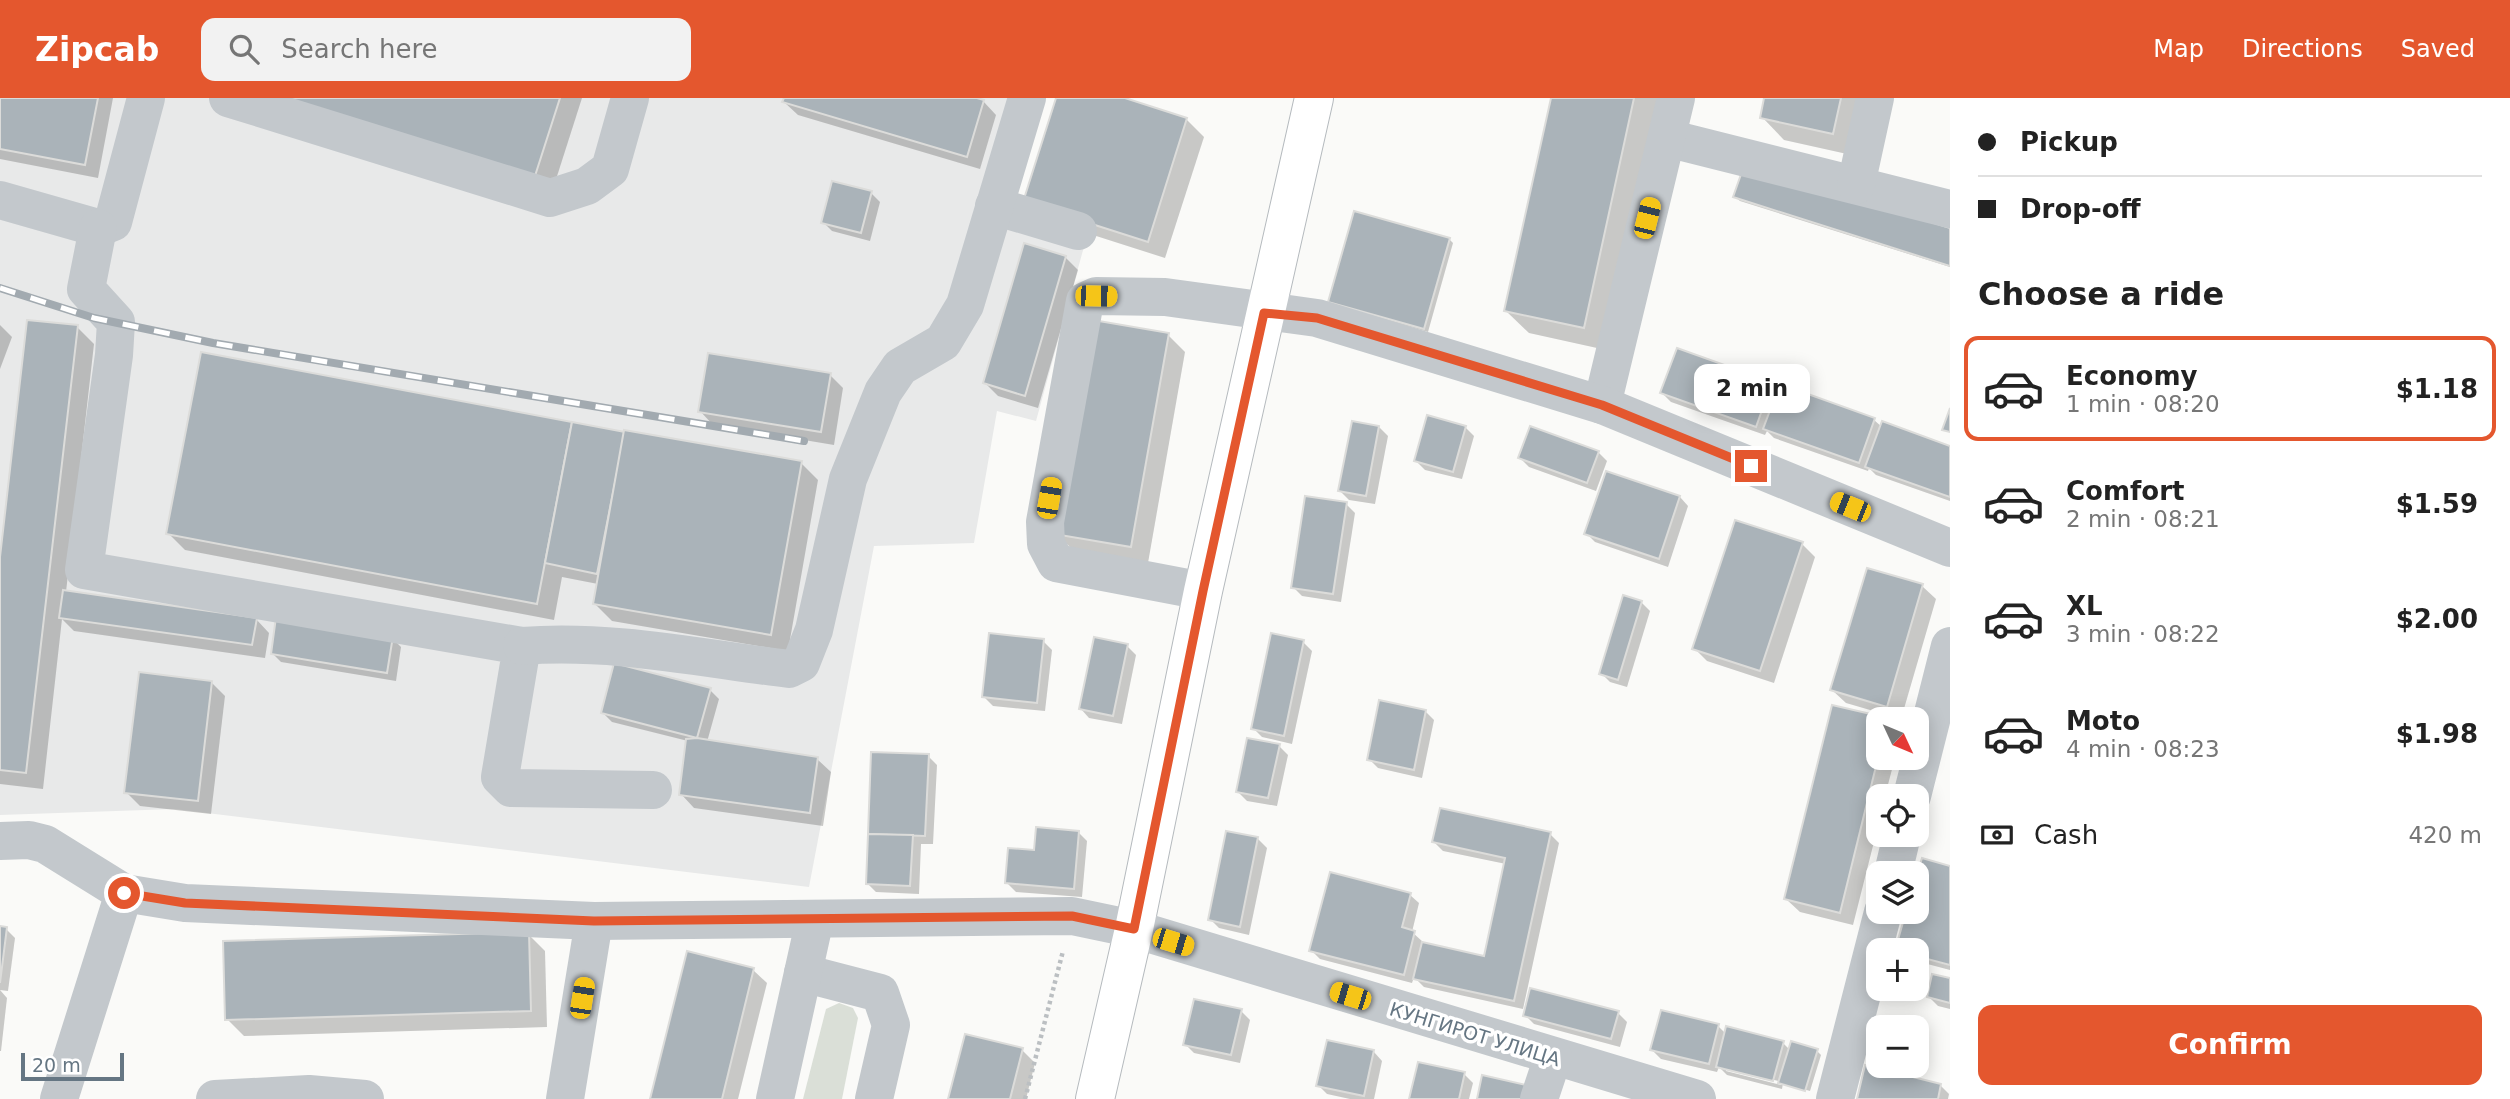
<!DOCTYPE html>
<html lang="en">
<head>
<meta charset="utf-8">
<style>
	:root { --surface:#fff; --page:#f2f2f2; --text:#222; --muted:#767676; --line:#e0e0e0; --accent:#e4572e }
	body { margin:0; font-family:"DejaVu Sans",sans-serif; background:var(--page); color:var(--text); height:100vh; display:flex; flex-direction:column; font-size:26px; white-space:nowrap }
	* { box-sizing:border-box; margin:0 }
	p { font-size:23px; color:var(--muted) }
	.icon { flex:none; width:38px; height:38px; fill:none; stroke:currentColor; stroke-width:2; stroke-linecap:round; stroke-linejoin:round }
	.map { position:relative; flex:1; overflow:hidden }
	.panel { display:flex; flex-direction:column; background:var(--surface); width:560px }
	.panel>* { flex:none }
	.guide { display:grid; align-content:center; height:154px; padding:0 28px; background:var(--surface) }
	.needle { width:46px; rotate:134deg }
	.controls { position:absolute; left:1866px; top:609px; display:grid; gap:14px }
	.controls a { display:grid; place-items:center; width:63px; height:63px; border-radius:14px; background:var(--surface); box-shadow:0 4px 18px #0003; font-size:35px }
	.scale { position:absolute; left:21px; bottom:18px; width:103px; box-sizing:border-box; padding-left:7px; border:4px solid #657683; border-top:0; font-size:19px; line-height:24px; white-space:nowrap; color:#657683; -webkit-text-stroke:5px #fff; paint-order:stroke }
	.end { position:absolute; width:32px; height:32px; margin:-16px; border:9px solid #e4572e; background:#fff; box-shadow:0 0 0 4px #fff }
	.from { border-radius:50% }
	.bubble { position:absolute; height:49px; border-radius:14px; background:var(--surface); box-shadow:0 4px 18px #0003; font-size:23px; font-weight:700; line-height:49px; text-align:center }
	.car { position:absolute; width:21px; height:42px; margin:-21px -10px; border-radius:9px; box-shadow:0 0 5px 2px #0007; background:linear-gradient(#f5c518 24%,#345 0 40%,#f5c518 0 76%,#345 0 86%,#f5c518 0) }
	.guide b { display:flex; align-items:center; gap:24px; height:66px; font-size:26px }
	.guide b+b { border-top:2px solid var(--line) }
	.guide i { width:18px; height:18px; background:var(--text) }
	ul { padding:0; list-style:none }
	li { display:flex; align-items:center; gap:21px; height:105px; margin:0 14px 10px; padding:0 14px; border:4px solid transparent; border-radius:14px }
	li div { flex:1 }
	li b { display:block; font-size:26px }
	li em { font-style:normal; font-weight:700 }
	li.selected { border-color:var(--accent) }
	li>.icon { width:63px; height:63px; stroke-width:1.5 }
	h2 { padding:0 28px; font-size:32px; line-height:84px }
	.pay { display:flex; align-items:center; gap:18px; height:77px; padding:0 28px; font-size:26px }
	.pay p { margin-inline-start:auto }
	.action { display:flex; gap:14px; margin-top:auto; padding:14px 28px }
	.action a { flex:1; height:80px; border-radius:14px; background:var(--accent); color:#fff; font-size:28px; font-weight:700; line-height:80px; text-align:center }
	header { display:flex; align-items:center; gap:42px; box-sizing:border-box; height:98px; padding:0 35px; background:var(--accent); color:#fff }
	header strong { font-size:33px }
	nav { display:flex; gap:38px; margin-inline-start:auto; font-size:24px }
	.search { width:490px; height:63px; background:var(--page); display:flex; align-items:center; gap:18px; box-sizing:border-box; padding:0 24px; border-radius:14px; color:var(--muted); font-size:26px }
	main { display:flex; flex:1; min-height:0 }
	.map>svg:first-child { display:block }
	.built { fill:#e8e9e9 }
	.green { fill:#dadfd7 }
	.shadow { fill:#0003; fill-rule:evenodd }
	.building { fill:#aab3b9; stroke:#dcdcda; stroke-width:2 }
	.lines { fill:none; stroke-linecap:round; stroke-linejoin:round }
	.major-casing { stroke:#b5babe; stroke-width:40 }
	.path { stroke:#bbbfc2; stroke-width:4.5; stroke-dasharray:3.5 3.5; stroke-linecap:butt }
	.minor { stroke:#c3c8cc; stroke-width:38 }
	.major { stroke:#fff; stroke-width:38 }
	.rail-casing { stroke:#a2aab0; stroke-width:8 }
	.rail { stroke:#fff; stroke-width:5; stroke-dasharray:16; stroke-linecap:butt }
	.route { stroke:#e4572e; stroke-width:9 }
	.labels { text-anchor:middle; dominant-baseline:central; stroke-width:7; stroke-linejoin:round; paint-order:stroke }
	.street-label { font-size:19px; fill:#657683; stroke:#fff }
</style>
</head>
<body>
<header>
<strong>Zipcab</strong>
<div class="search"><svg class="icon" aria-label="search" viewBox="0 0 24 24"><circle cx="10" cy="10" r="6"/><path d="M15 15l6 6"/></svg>Search here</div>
<nav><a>Map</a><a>Directions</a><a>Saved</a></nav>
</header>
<main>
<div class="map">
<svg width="1950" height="1001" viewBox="0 0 1950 1001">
	<rect width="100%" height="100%" fill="#fafaf8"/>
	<path class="built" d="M0,0H1030L997,118L1085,145L1036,323L997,313L974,445L874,448L809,789L174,711L0,717Z"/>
	<path class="green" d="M839,905L853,910L858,920L842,1001H803L826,911Z"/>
	<g class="shadow">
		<path d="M0,0H113L98,80L0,61Z"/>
		<path d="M245,0H582L551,97Z"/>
		<path d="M785,0H971L983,3L996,17L980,71L798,17L784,4Z"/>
		<path d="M1058,0H1119L1186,21L1204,39L1165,160L1043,121Z"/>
		<path d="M1553,0H1661L1606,252L1529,235L1506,213Z"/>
		<path d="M1766,0H1869L1856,58L1784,42L1762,19Z"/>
		<path d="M871,95L880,104L870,143L832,133L823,124Z"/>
		<path d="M1735,99L1950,132V169L1740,103Z"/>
		<path d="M1449,141L1453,145L1428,234L1335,208Z"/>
		<path d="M1065,159L1078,172L1038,310L998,298L985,285Z"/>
		<path d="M0,227L12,239L0,271Z"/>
		<path d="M77,229L94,246L66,494L256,521L269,535L265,560L74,533L62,521L43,691L0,686V474Z"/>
		<path d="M1168,237L1185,254L1148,465L1073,452L1056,435Z"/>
		<path d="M1678,252L1772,286L1779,293L1874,322L1882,329L1950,350V403L1876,377L1869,370L1868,373L1774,340L1767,333L1765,337L1671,304L1662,295Z"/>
		<path d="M203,256L622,335L801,365L818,382L788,553L612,523L595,506L598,486L562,479L554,522L185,452L168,435Z"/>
		<path d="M830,277L843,290L834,347L713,327L700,313Z"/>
		<path d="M1379,329L1388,338L1375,406L1349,402L1340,393Z"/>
		<path d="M1465,329L1474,338L1462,381L1425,372L1416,363Z"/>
		<path d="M1598,354L1607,363L1596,393L1529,369L1520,360Z"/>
		<path d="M1680,399L1688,408L1668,469L1595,444L1586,435Z"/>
		<path d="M1346,406L1355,415L1341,504L1302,498L1293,489Z"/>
		<path d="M1802,446L1815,459L1774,585L1707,563L1694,550Z"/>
		<path d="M1922,488L1936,501L1901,621L1846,605L1832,592Z"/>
		<path d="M1641,504L1650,513L1627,589L1610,584L1601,575Z"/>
		<path d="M392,540L401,549L396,583L281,564L272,555Z"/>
		<path d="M1043,543L1052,552L1045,613L993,608L984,599Z"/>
		<path d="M1303,544L1312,553L1292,646L1262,639L1253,630Z"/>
		<path d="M1127,548L1136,557L1122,626L1089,620L1081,611Z"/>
		<path d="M211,584L225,598L211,716L140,708L126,694Z"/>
		<path d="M710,592L719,601L707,644L817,661L831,674L823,728L694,710L681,696L688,643L612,624L603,615Z"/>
		<path d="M1834,609L1885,621H1878V660H1895L1885,698H1878V728L1853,827L1800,814L1786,801Z"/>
		<path d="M1425,613L1434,622L1422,680L1378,670L1369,661Z"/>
		<path d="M1279,648L1288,657L1277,708L1247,703L1238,694Z"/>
		<path d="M928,658L937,667L933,746H921L919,796L876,794L867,785Z"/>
		<path d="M1078,734L1087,743L1082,799L1016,794L1007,785Z"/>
		<path d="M1550,736L1559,745L1523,911L1424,889L1414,879L1412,885L1320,861L1311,852L1410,797L1419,805L1412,834L1423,844V846L1485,860L1506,766L1443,753L1434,744Z"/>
		<path d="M1258,741L1267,750L1249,837L1219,830L1210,821Z"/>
		<path d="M1950,770V872L1916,863V852L1897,851L1908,814H1916Z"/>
		<path d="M0,830L6,831L15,840L8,893L0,892Z"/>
		<path d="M528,836L545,853L547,929L244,938L227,921Z"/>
		<path d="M753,872L767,885L738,1001H652Z"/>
		<path d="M1950,882V911L1938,908L1929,899Z"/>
		<path d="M0,892L7,900L1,953H0Z"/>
		<path d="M1241,913L1250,922L1240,965L1194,955L1185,946Z"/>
		<path d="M1618,915L1627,924L1620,949L1534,926L1525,917Z"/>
		<path d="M1718,928L1726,936L1783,945L1790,952L1817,953L1821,957L1810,993L1783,985L1782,991L1727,977L1719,969L1717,974L1661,961L1652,952ZM1726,969L1782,984L1781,987L1726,973Z"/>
		<path d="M1022,952L1035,965L1026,1001H950Z"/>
		<path d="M1374,954L1382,963L1374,1001H1350L1327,996L1318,987Z"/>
		<path d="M1464,976L1473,985L1469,1001H1411Z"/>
		<path d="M1940,987L1949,996L1948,1001H1859Z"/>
	</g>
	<g class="building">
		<path d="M0,0H98L85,67L0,51Z"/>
		<path d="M278,0H560L534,81Z"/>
		<path d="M784,0H977L984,2L967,59L782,4Z"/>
		<path d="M1056,0H1125L1187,20L1148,144L1023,104Z"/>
		<path d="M1551,0H1634L1584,230L1504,213Z"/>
		<path d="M1764,0H1841L1833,36L1760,20Z"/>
		<path d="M1745,65L1950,130V168L1733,99Z"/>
		<path d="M832,83L872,93L861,135L821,125Z"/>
		<path d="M1354,113L1450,140L1424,231L1328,204Z"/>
		<path d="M1024,145L1066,158L1025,298L983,285Z"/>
		<path d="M27,222L78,227L26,675L0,672V459Z"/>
		<path d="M1093,222L1169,235L1131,449L1054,436Z"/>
		<path d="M1677,250L1772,284L1756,329L1660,295Z"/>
		<path d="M201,254L572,324L537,506L166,436Z"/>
		<path d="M708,255L831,275L821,334L698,314Z"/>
		<path d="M1780,286L1875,320L1859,365L1763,331Z"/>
		<path d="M1950,310V334L1942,332Z"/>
		<path d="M1427,317L1466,328L1453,374L1414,363Z"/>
		<path d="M1352,323L1379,328L1366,398L1338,393Z"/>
		<path d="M1882,323L1950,348V399L1865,369Z"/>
		<path d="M572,324L625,334L597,476L545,465Z"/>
		<path d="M1530,328L1599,353L1587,385L1518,360Z"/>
		<path d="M624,332L802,363L771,537L593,506Z"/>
		<path d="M1606,373L1680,398L1659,461L1584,436Z"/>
		<path d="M1305,398L1347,404L1333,496L1291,490Z"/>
		<path d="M1735,422L1803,444L1760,573L1692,551Z"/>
		<path d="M1867,470L1923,486L1887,609L1830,592Z"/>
		<path d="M63,492L257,520L252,547L59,520Z"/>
		<path d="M1623,497L1642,503L1618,582L1599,576Z"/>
		<path d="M276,519L393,538L387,575L271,556Z"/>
		<path d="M989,535L1044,541L1037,605L982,599Z"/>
		<path d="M1271,535L1304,542L1284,638L1251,631Z"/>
		<path d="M1094,539L1128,546L1113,618L1079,611Z"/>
		<path d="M614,565L711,590L697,640L601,615Z"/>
		<path d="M139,574L212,583L198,703L124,695Z"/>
		<path d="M1379,602L1426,612L1414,672L1367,662Z"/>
		<path d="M1832,607L1888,620L1878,621V660L1840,815L1784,801Z"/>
		<path d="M697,640L818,659L810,715L679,697L686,641Z"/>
		<path d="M1247,640L1280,646L1268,700L1236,694Z"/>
		<path d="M871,654L929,656L925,738L868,736Z"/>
		<path d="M1440,710L1551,734L1514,903L1413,881L1422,844L1484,858L1505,760L1432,744Z"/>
		<path d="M1036,729L1079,733L1074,791L1005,785L1008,750L1034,752Z"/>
		<path d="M1226,733L1258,739L1240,829L1208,822Z"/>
		<path d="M868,736L913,737L910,788L866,786Z"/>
		<path d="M1922,760L1950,768V867L1916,858V852H1895L1906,814H1916V779Z"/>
		<path d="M1330,774L1411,795L1402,829L1415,833L1404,877L1309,853Z"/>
		<path d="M0,828L7,829L0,885Z"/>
		<path d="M529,834L531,913L225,922L223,843Z"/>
		<path d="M687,853L754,870L722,1001H650Z"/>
		<path d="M1932,876L1950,880V905L1927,899Z"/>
		<path d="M1530,890L1619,913L1611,941L1523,918Z"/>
		<path d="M1194,901L1242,911L1231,957L1183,947Z"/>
		<path d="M1661,912L1719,926L1709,966L1650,952Z"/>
		<path d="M1726,928L1784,943L1773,983L1716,969Z"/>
		<path d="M965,936L1023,950L1010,1001H948Z"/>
		<path d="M1327,942L1374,952L1364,998L1316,988Z"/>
		<path d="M1791,943L1818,951L1805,993L1778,985Z"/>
		<path d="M1418,964L1465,974L1459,1001H1409Z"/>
		<path d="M1865,967L1941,986L1938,1001H1857Z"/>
		<path d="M1482,977L1530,988L1527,1001H1477Z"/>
	</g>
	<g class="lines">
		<g class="major-casing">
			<path id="major" d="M1095,1001L1134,831L1203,493L1314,0"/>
		</g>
		<path class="path" d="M1025,1001L1063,853"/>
		<g class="minor">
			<path d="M228,0L550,100L587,88L610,71L630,0"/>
			<path d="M1667,40L1950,111"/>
			<path d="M1856,87L1875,0"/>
			<path d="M0,102L98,130L113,124L146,0"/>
			<path d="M994,108L1078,133"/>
			<path d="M98,130L86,191L116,224L114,257L84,472L522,548L500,679L511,690L653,692"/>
			<path d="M1602,307L1676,0"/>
			<path d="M1203,493L1056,465L1046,446L1045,424L1085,203L1096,198L1165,199L1317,220L1602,307L1950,450"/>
			<path d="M522,548C611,541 700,560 789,571L801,565L814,532L848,381L883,294L900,269L943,244L965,207L1027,0"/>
			<path d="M1912,698L1950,548"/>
			<path d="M0,743L29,742L45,746L124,795L185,805L594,823L1072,818L1134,831L1697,1001"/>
			<path d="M1893,775L1902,737"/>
			<path d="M803,875L880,895L891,927L874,1001"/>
			<path d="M59,1001L124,795"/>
			<path d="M215,1001L309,996L365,1001"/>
			<path d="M565,1001L594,823"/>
			<path d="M775,1001L815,821"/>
			<path d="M1539,1001L1553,959"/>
			<path d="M1835,1001L1883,814"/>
		</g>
		<use href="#major" class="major"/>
		<g class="rail-casing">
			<path id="rail" d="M0,190L94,220L213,245L804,343"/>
		</g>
		<use href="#rail" class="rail"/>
	</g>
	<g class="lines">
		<path class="route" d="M124,795L185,805L594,823L1072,818L1134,831L1203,493L1264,215L1317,220L1602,307L1751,368"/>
	</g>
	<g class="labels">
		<g class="street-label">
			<text transform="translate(1475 936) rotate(17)">КУНГИРОТ УЛИЦА</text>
		</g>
	</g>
</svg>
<div class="controls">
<a><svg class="needle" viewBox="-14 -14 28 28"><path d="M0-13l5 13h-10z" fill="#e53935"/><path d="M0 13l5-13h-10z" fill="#767676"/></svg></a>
<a><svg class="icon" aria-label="locate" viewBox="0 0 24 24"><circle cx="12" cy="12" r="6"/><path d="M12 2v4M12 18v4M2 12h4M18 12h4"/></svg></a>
<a><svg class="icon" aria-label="layers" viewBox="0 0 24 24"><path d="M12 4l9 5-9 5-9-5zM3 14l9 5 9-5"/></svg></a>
<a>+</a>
<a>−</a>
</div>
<div class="scale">20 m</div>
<i class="end from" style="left:124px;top:795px"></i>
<i class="end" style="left:1751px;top:368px"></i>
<div class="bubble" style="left:1694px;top:266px;width:116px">2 min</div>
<i class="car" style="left:1647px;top:120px;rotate:14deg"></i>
<i class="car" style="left:1096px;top:198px;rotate:91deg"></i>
<i class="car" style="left:1049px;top:400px;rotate:10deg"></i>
<i class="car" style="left:1850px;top:409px;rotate:292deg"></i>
<i class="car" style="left:1173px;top:844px;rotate:107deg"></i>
<i class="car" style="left:1350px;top:898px;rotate:287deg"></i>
<i class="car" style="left:582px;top:900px;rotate:9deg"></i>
</div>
<section class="panel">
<div class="guide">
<b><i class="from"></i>Pickup</b>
<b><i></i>Drop-off</b>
</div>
<h2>Choose a ride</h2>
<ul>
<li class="selected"><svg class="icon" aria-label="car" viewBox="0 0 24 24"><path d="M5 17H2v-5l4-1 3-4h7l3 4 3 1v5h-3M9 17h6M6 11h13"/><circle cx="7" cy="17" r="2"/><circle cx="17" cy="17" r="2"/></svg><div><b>Economy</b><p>1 min · 08:20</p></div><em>$1.18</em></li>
<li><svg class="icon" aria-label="car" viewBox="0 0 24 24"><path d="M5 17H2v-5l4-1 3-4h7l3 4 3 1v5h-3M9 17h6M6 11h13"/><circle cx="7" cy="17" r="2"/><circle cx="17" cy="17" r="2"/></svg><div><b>Comfort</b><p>2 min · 08:21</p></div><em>$1.59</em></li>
<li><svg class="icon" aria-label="car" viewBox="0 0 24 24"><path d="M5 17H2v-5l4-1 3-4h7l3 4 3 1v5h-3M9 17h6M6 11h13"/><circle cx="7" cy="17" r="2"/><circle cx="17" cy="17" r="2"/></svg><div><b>XL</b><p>3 min · 08:22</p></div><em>$2.00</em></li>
<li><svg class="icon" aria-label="car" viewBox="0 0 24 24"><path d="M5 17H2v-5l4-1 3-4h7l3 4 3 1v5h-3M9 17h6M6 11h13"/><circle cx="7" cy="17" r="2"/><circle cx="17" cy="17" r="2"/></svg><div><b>Moto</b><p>4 min · 08:23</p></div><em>$1.98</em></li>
</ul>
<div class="pay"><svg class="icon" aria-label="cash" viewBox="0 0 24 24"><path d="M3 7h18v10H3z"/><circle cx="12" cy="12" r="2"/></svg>Cash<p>420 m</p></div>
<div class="action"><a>Confirm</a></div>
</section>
</main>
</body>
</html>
